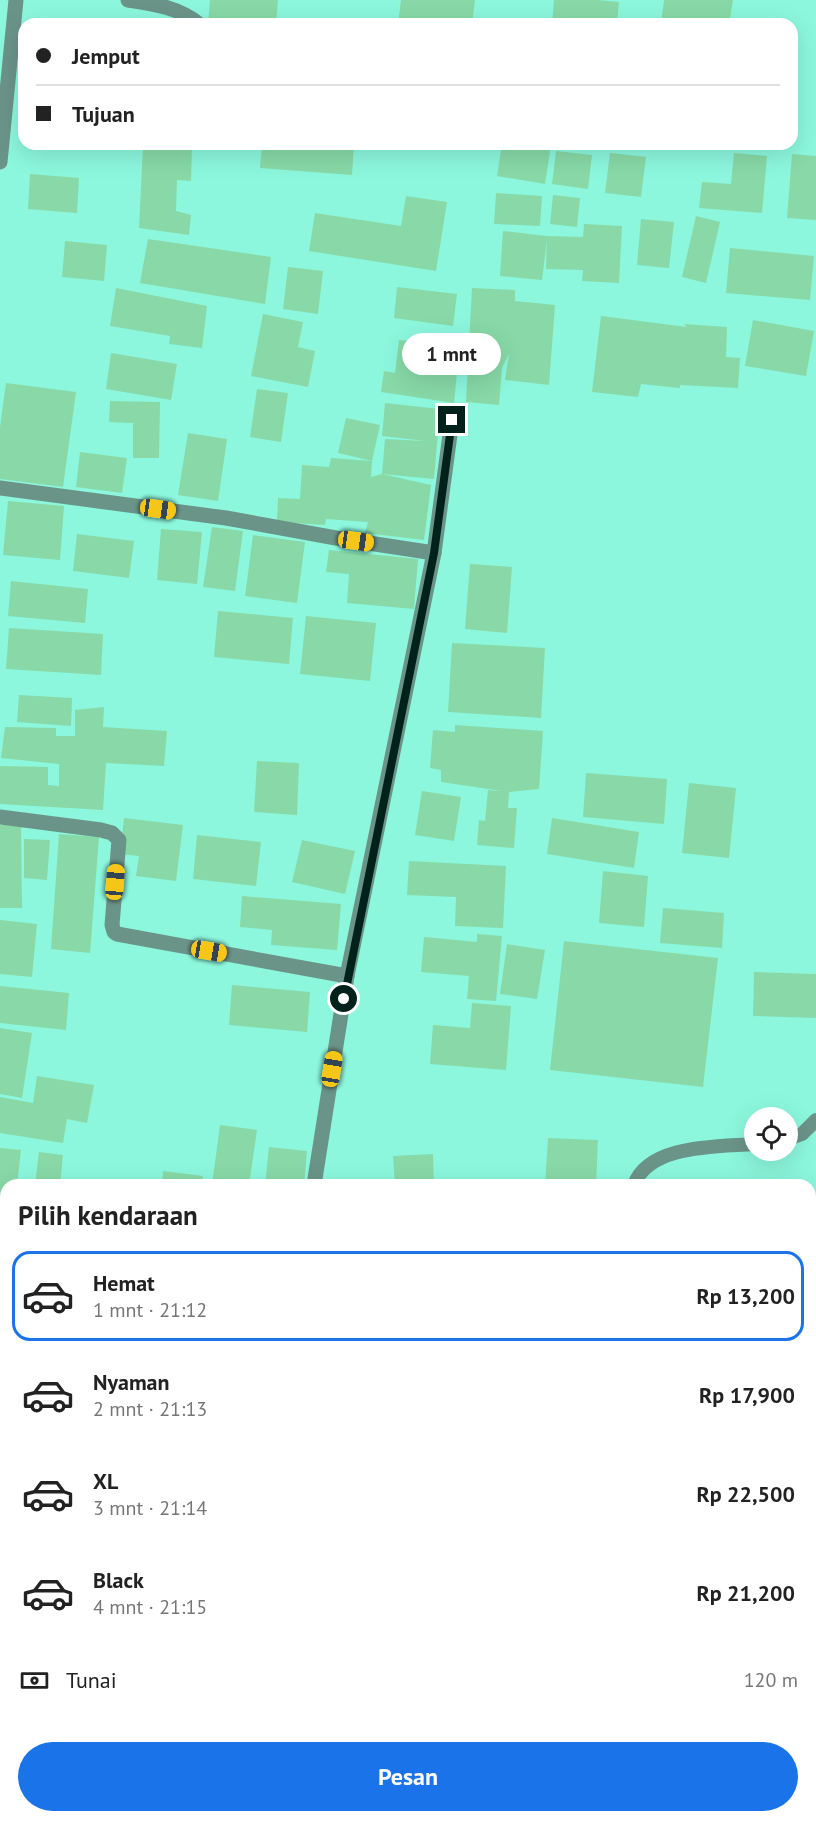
<!DOCTYPE html>
<html lang="id">
<head>
<meta charset="utf-8">
<style>
	:root { --surface:#fff; --page:#f6f6f6; --text:#222; --muted:#767676; --line:#e0e0e0; --accent:#1a73e8 }
	body { margin:0; font-family:"PT Sans",sans-serif; background:var(--page); color:var(--text); height:100vh; display:flex; flex-direction:column; font-size:22px; white-space:nowrap }
	* { box-sizing:border-box; margin:0 }
	p { font-size:20px; color:var(--muted) }
	.icon { flex:none; width:33px; height:33px; fill:none; stroke:currentColor; stroke-width:2; stroke-linecap:round; stroke-linejoin:round }
	.map { position:relative; flex:1; overflow:hidden }
	.side { position:absolute; left:0px; top:1179px; width:816px; height:644px; display:flex; flex-direction:column; background:var(--surface); border-radius:18px 18px 0 0; box-shadow:0 6px 24px #0002 }
	.side>* { flex:none }
	.top-card { position:absolute; left:18px; top:18px; width:780px; height:132px; border-radius:18px; box-shadow:0 6px 24px #0002; display:grid; align-content:center; height:132px; padding:0 18px; background:var(--surface) }
	.tools { position:absolute; left:744px; top:1107px; display:grid; gap:12px }
	.tools a { display:grid; place-items:center; width:54px; height:54px; border-radius:50%; background:var(--surface); box-shadow:0 6px 24px #0002; font-size:30px }
	.end { position:absolute; width:27px; height:27px; margin:-14px; border:8px solid #00221a; background:#fff; box-shadow:0 0 0 3px #fff }
	.from { border-radius:50% }
	.bubble { position:absolute; height:42px; border-radius:21px; background:var(--surface); box-shadow:0 6px 24px #0002; font-size:20px; font-weight:700; line-height:42px; text-align:center }
	.car { position:absolute; width:18px; height:36px; margin:-18px -9px; border-radius:8px; box-shadow:0 0 4px 2px #0007; background:linear-gradient(#f5c518 24%,#345 0 40%,#f5c518 0 76%,#345 0 86%,#f5c518 0) }
	.top-card b { display:flex; align-items:center; gap:21px; height:57px; font-size:22px }
	.top-card b+b { border-top:2px solid var(--line) }
	.top-card i { width:15px; height:15px; background:var(--text) }
	ul { padding:0; list-style:none }
	li { display:flex; align-items:center; gap:18px; height:90px; margin:0 12px 9px; padding:0 6px; border:3px solid transparent; border-radius:18px }
	li div { flex:1 }
	li b { display:block; font-size:22px }
	li em { font-style:normal; font-weight:700 }
	li.selected { border-color:var(--accent) }
	li>.icon { width:54px; height:54px; stroke-width:1.5 }
	h2 { padding:0 18px; font-size:27px; line-height:72px }
	.pay { display:flex; align-items:center; gap:15px; height:66px; padding:0 18px; font-size:22px }
	.pay p { margin-inline-start:auto }
	.action { display:flex; gap:12px; margin-top:auto; padding:12px 18px }
	.action a { flex:1; height:69px; border-radius:36px; background:var(--accent); color:#fff; font-size:24px; font-weight:700; line-height:69px; text-align:center }
	.map>svg:first-child { display:block }
	.building { fill:#88d9a7 }
	.lines { fill:none; stroke-linecap:round; stroke-linejoin:round }
	.lane { stroke:#6b9489; stroke-width:14 }
	.street { stroke:#6b9489; stroke-width:15 }
	.route { stroke:#00221a; stroke-width:8 }
</style>
</head>
<body>
<div class="map">
<svg width="816" height="1822" viewBox="0 0 816 1822">
	<rect width="100%" height="100%" fill="#8cf7dd"/>
	<g class="building">
		<path d="M210,0H278L276,24H208Z"/>
		<path d="M401,0H475L472,24H398Z"/>
		<path d="M554,0H598L619,2L617,24H552Z"/>
		<path d="M664,0H733L729,24H661Z"/>
		<path d="M262,144H354L352,175L260,168Z"/>
		<path d="M502,144L551,145L545,184L497,176Z"/>
		<path d="M143,146L192,147L191,181L177,180L176,211L191,215L189,235L139,228Z"/>
		<path d="M556,151L592,155L588,189L552,184Z"/>
		<path d="M610,153L646,157L641,197L605,193Z"/>
		<path d="M734,153L767,156L762,213L699,208L702,182L731,184Z"/>
		<path d="M792,154L816,156V220L787,218Z"/>
		<path d="M30,174L79,178L77,213L28,209Z"/>
		<path d="M496,193L542,196L540,226L494,224Z"/>
		<path d="M553,195L580,198L577,227L550,224Z"/>
		<path d="M406,196L447,202L436,271L309,251L315,213L401,226Z"/>
		<path d="M696,216L720,222L706,283L682,277Z"/>
		<path d="M641,219L674,222L669,268L637,265Z"/>
		<path d="M584,224L622,226L619,283L582,281L583,270L546,269L547,240L542,280L500,276L503,231L547,236L583,237Z"/>
		<path d="M148,239L271,257L265,304L140,283Z"/>
		<path d="M65,241L107,245L104,281L62,277Z"/>
		<path d="M730,248L814,256L810,300L726,293Z"/>
		<path d="M288,267L323,271L318,314L283,309Z"/>
		<path d="M397,287L457,294L453,326L394,318Z"/>
		<path d="M116,288L207,306L202,348L169,344L170,336L110,326Z"/>
		<path d="M472,288L515,290V301L555,305L549,385L505,380L509,354L502,368L499,405L466,402Z"/>
		<path d="M263,314L303,322L298,347L315,351L308,387L251,376Z"/>
		<path d="M601,316L687,327L684,324L727,327L726,357L740,358L738,388L680,385V388L641,384L638,397L592,392Z"/>
		<path d="M753,320L814,331L806,376L745,366Z"/>
		<path d="M423,336L460,341L454,403L381,392L384,371L395,373L399,340L422,342Z"/>
		<path d="M111,353L177,364L171,400L106,389Z"/>
		<path d="M6,383L76,392L63,487L0,479V427Z"/>
		<path d="M257,389L288,393L281,442L250,437Z"/>
		<path d="M110,401L160,402L159,458H133V423L109,422Z"/>
		<path d="M385,403L440,409L434,479L382,474L431,485L424,540L365,533L368,522L326,519L325,525L277,522L278,498L300,499L302,465L329,467L331,458L372,461L371,477L382,474L385,439L425,441L382,436Z"/>
		<path d="M346,418L380,425L372,461L338,453Z"/>
		<path d="M188,433L227,439L218,501L178,495Z"/>
		<path d="M80,452L127,458L122,493L76,487Z"/>
		<path d="M8,501L64,506L60,560L3,555Z"/>
		<path d="M212,527L243,531L235,591L203,587Z"/>
		<path d="M161,529L202,532L197,584L157,580Z"/>
		<path d="M77,534L134,541L129,578L73,571Z"/>
		<path d="M253,535L305,542L297,603L245,596Z"/>
		<path d="M329,550L418,559L414,609L347,603L349,574L326,572Z"/>
		<path d="M470,564L512,567L507,633L465,629Z"/>
		<path d="M11,581L88,589L85,623L8,616Z"/>
		<path d="M218,611L293,618L289,664L214,657Z"/>
		<path d="M306,616L376,623L370,681L300,674Z"/>
		<path d="M9,628L103,634L101,675L6,669Z"/>
		<path d="M452,643L545,648L541,718L448,712Z"/>
		<path d="M19,695L72,698L71,726L17,722Z"/>
		<path d="M104,707L103,727L167,731L164,766L106,763L103,810L0,804V766L48,767V785L59,786V764L1,758L5,727L56,728V736H75V710Z"/>
		<path d="M455,725L543,731L539,789L509,792L508,808H517L514,848L477,845L479,820L485,821L488,790L502,791L441,782V770L430,768L433,730L455,732Z"/>
		<path d="M257,761L299,763L297,815L254,812Z"/>
		<path d="M586,773L667,779L664,824L583,817Z"/>
		<path d="M689,783L736,788L729,858L682,853Z"/>
		<path d="M422,791L461,797L454,841L415,835Z"/>
		<path d="M124,818L183,825L176,881L136,876L139,856L120,854Z"/>
		<path d="M552,818L639,832L634,868L547,854Z"/>
		<path d="M0,825H21L22,908H0Z"/>
		<path d="M59,834L99,837L90,953L51,949Z"/>
		<path d="M197,835L261,842L256,886L193,879Z"/>
		<path d="M24,839L50,840L47,880L24,878Z"/>
		<path d="M302,840L355,851L345,894L292,882Z"/>
		<path d="M409,861L506,866L503,928L455,926L456,897L407,895Z"/>
		<path d="M603,871L648,876L644,927L599,923Z"/>
		<path d="M242,896L341,904L337,950L271,945L272,930L240,927Z"/>
		<path d="M663,908L724,913L722,948L660,943Z"/>
		<path d="M0,920L37,924L32,977L0,974Z"/>
		<path d="M477,934L502,936L496,1001L467,999L469,976L421,972L424,937L477,942Z"/>
		<path d="M564,941L718,958L703,1087L550,1070Z"/>
		<path d="M507,944L545,950L537,999L500,994Z"/>
		<path d="M754,972L816,974V1018L753,1016Z"/>
		<path d="M232,985L310,992L307,1032L229,1025Z"/>
		<path d="M0,986L69,993L66,1030L0,1023Z"/>
		<path d="M472,1003L511,1006L506,1070L430,1064L433,1025L470,1028Z"/>
		<path d="M0,1028L32,1033L22,1098L0,1094Z"/>
		<path d="M37,1076L94,1085L87,1123L67,1119L63,1143L0,1133V1097L33,1103Z"/>
		<path d="M220,1125L257,1130L249,1185H212Z"/>
		<path d="M548,1138L598,1140L596,1185H545Z"/>
		<path d="M269,1147L307,1151L304,1185H265Z"/>
		<path d="M0,1148L21,1150L17,1185H6V1206L0,1205Z"/>
		<path d="M39,1152L63,1155L60,1185H35Z"/>
		<path d="M433,1154L434,1185H395L393,1156Z"/>
		<path d="M163,1171L203,1176L202,1185H162Z"/>
		<path d="M810,1457H815L812,1497H810Z"/>
		<rect x="0" y="1497" width="6" height="31"/>
		<path d="M814,1536H816V1596L810,1595V1568Z"/>
		<path d="M0,1539H2L4,1574H0Z"/>
		<path d="M810,1628H816V1669L812,1730H810Z"/>
		<path d="M0,1803H6V1816H22V1822H0Z"/>
		<rect x="26" y="1816" width="67" height="6"/>
		<path d="M638,1816H792L791,1822H638Z"/>
		<path d="M306,1817L335,1820V1822H305Z"/>
	</g>
	<g class="lines">
		<g class="lane">
			<path d="M788,1139L802,1134L816,1120"/>
			<path d="M634,1185C649,1144 718,1147 754,1144"/>
		</g>
		<g class="street">
			<path d="M128,0C154,4 178,7 199,24"/>
			<path d="M0,162L16,0"/>
			<path d="M0,488L226,518L336,538L434,553"/>
			<path d="M0,817L101,830L112,833L119,840L112,925L114,932L117,934L347,976"/>
			<path d="M314,1185L347,976L434,553L452,420"/>
			<path d="M0,1272L6,1274"/>
			<path d="M810,1399L816,1400"/>
		</g>
	</g>
	<g class="lines">
		<path class="route" d="M344,999L434,553L452,420"/>
	</g>
</svg>
<div class="tools">
<a><svg class="icon" aria-label="locate" viewBox="0 0 24 24"><circle cx="12" cy="12" r="6"/><path d="M12 2v4M12 18v4M2 12h4M18 12h4"/></svg></a>
</div>
<i class="end from" style="left:344px;top:999px"></i>
<i class="end" style="left:452px;top:420px"></i>
<div class="bubble" style="left:402px;top:333px;width:99px">1 mnt</div>
<i class="car" style="left:158px;top:509px;rotate:98deg"></i>
<i class="car" style="left:356px;top:541px;rotate:98deg"></i>
<i class="car" style="left:115px;top:882px;rotate:5deg"></i>
<i class="car" style="left:209px;top:951px;rotate:100deg"></i>
<i class="car" style="left:332px;top:1069px;rotate:9deg"></i>
<div class="top-card">
<b><i class="from"></i>Jemput</b>
<b><i></i>Tujuan</b>
</div>
<section class="side">
<h2>Pilih kendaraan</h2>
<ul>
<li class="selected"><svg class="icon" aria-label="car" viewBox="0 0 24 24"><path d="M5 17H2v-5l4-1 3-4h7l3 4 3 1v5h-3M9 17h6M6 11h13"/><circle cx="7" cy="17" r="2"/><circle cx="17" cy="17" r="2"/></svg><div><b>Hemat</b><p>1 mnt · 21:12</p></div><em>Rp 13,200</em></li>
<li><svg class="icon" aria-label="car" viewBox="0 0 24 24"><path d="M5 17H2v-5l4-1 3-4h7l3 4 3 1v5h-3M9 17h6M6 11h13"/><circle cx="7" cy="17" r="2"/><circle cx="17" cy="17" r="2"/></svg><div><b>Nyaman</b><p>2 mnt · 21:13</p></div><em>Rp 17,900</em></li>
<li><svg class="icon" aria-label="car" viewBox="0 0 24 24"><path d="M5 17H2v-5l4-1 3-4h7l3 4 3 1v5h-3M9 17h6M6 11h13"/><circle cx="7" cy="17" r="2"/><circle cx="17" cy="17" r="2"/></svg><div><b>XL</b><p>3 mnt · 21:14</p></div><em>Rp 22,500</em></li>
<li><svg class="icon" aria-label="car" viewBox="0 0 24 24"><path d="M5 17H2v-5l4-1 3-4h7l3 4 3 1v5h-3M9 17h6M6 11h13"/><circle cx="7" cy="17" r="2"/><circle cx="17" cy="17" r="2"/></svg><div><b>Black</b><p>4 mnt · 21:15</p></div><em>Rp 21,200</em></li>
</ul>
<div class="pay"><svg class="icon" aria-label="cash" viewBox="0 0 24 24"><path d="M3 7h18v10H3z"/><circle cx="12" cy="12" r="2"/></svg>Tunai<p>120 m</p></div>
<div class="action"><a>Pesan</a></div>
</section>
</div>
</body>
</html>
